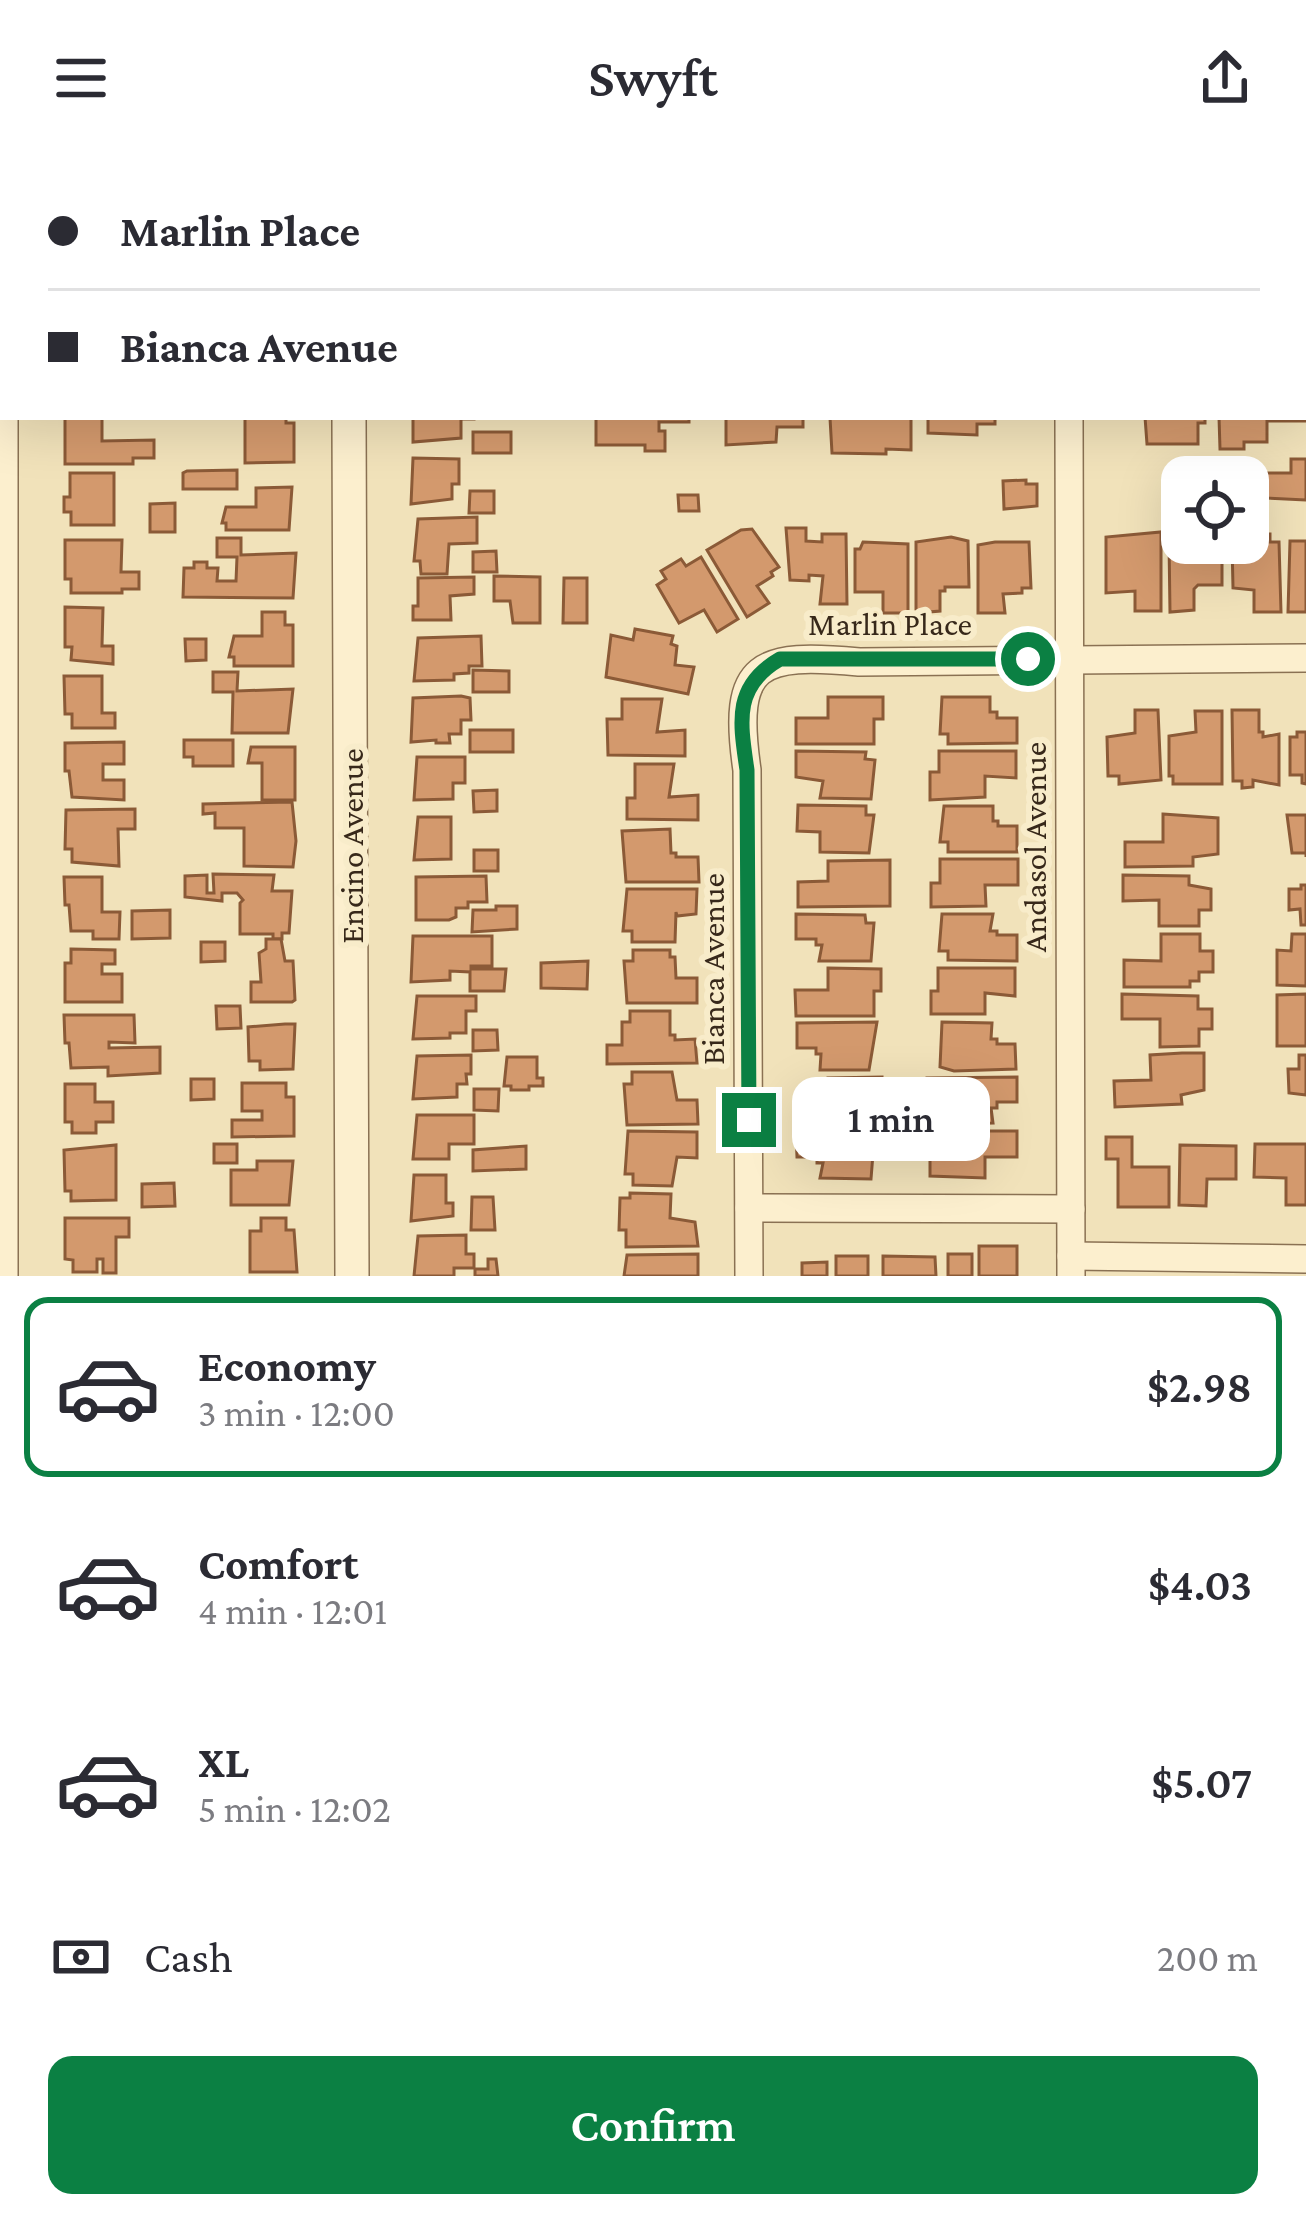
<!DOCTYPE html>
<html lang="en">
<head>
<meta charset="utf-8">
<style>
	:root { --surface:#fff; --page:#f2f2f3; --text:#2b2b33; --muted:#7c7c81; --line:#e1e1e2; --accent:#0b8043 }
	body { margin:0; font-family:"Crimson Pro",serif; background:var(--page); color:var(--text); height:100vh; display:flex; flex-direction:column; font-size:45px; white-space:nowrap }
	* { box-sizing:border-box; margin:0 }
	p { font-size:39px; color:var(--muted) }
	.icon { flex:none; width:66px; height:66px; fill:none; stroke:currentColor; stroke-width:2; stroke-linecap:round; stroke-linejoin:round }
	.map { position:relative; height:1120px; overflow:hidden }
	.panel { display:flex; flex-direction:column; background:var(--surface); flex:1 }
	.panel>* { flex:none }
	.banner { position:absolute; left:0px; top:0px; width:1308px; height:264px; box-shadow:0 12px 48px #0002; display:grid; align-content:center; height:264px; padding:0 48px; background:var(--surface) }
	.buttons { position:absolute; left:1161px; top:300px; display:grid; gap:24px }
	.buttons a { display:grid; place-items:center; width:108px; height:108px; border-radius:24px; background:var(--surface); box-shadow:0 12px 48px #0002; font-size:60px }
	.end { position:absolute; width:54px; height:54px; margin:-27px; border:15px solid #0b8043; background:#fff; box-shadow:0 0 0 6px #fff }
	.from { border-radius:50% }
	.bubble { position:absolute; height:84px; border-radius:24px; background:var(--surface); box-shadow:0 12px 48px #0002; font-size:39px; font-weight:600; line-height:84px; text-align:center }
	.banner b { display:flex; align-items:center; gap:42px; height:114px; font-size:45px }
	.banner b+b { border-top:3px solid var(--line) }
	.banner i { width:30px; height:30px; background:var(--text) }
	ul { padding:21px 0 0; list-style:none }
	li { display:flex; align-items:center; gap:36px; height:180px; margin:0 24px 18px; padding:0 24px; border:6px solid transparent; border-radius:24px }
	li div { flex:1 }
	li b { display:block; font-size:45px }
	li em { font-style:normal; font-weight:600 }
	li.active { border-color:var(--accent) }
	li>.icon { width:108px; height:108px; stroke-width:1.5 }
	.pay { display:flex; align-items:center; gap:30px; height:132px; padding:0 48px; font-size:45px }
	.pay p { margin-inline-start:auto }
	.button { display:flex; gap:24px; margin-top:auto; padding:24px 48px }
	.button a { flex:1; height:138px; border-radius:24px; background:var(--accent); color:#fff; font-size:48px; font-weight:600; line-height:138px; text-align:center }
	header { display:flex; justify-content:space-between; align-items:center; height:156px; padding:0 48px; background:var(--surface); font-size:54px; font-weight:600 }
	.map>svg:first-child { display:block }
	.building { fill:#d3996d; stroke:#8b5a37; stroke-width:3 }
	.lines { fill:none; stroke-linecap:round; stroke-linejoin:round }
	.minor-casing { stroke:#8a7153; stroke-width:30 }
	.tertiary-casing { stroke:#8a7153; stroke-width:36 }
	.minor { stroke:#fcefce; stroke-width:27 }
	.tertiary { stroke:#fcefce; stroke-width:33 }
	.route { stroke:#0b8043; stroke-width:15 }
	.labels { text-anchor:middle; dominant-baseline:central; stroke-width:12; stroke-linejoin:round; paint-order:stroke }
	.street-label { font-size:33px; fill:#37281a; stroke:#f8ecca }
</style>
</head>
<body>
<header><svg class="icon" aria-label="menu" viewBox="0 0 24 24"><path d="M4 6h16M4 12h16M4 18h16"/></svg>Swyft<svg class="icon" aria-label="share" viewBox="0 0 24 24"><path d="M12 15V3M7 8l5-5 5 5M5 13v7h14v-7"/></svg></header>
<div class="map">
<svg width="1306" height="1120" viewBox="0 0 1306 1120">
	<rect width="100%" height="100%" fill="#f1e2ba"/>
	<g class="building">
		<path d="M1306,238V265H1267V286H1244V293H1220L1219,261H1305Z"/>
		<path d="M65,261H102V285L154,284V302H133V308H65Z"/>
		<path d="M245,261H286V267H294V306L245,307Z"/>
		<path d="M413,261H474V263H461V282L413,286Z"/>
		<path d="M596,261H689V266H659V275H665V295H645V289H596Z"/>
		<path d="M726,261H803V271H777L776,286L726,289Z"/>
		<path d="M911,261V294L886,293V298L832,297L830,262L826,261Z"/>
		<path d="M928,261H995V268H977V279L928,277Z"/>
		<path d="M1145,261H1205V267H1198V288H1147Z"/>
		<rect x="473" y="276" width="38" height="21"/>
		<path d="M413,302L459,303V328H452V343L411,348Z"/>
		<path d="M1291,303H1306V344L1266,342V317H1291Z"/>
		<path d="M237,314V333H183V317L187,315Z"/>
		<path d="M70,317H114V369H71V356H64V341H70Z"/>
		<path d="M1026,324V328H1037V350L1004,353L1003,325Z"/>
		<path d="M292,331L289,374H226V367H222L226,351H256V332Z"/>
		<path d="M470,335H494V357H469Z"/>
		<path d="M678,339H698L699,355H679Z"/>
		<path d="M175,347V376H150V348Z"/>
		<path d="M477,361V387L449,388L447,418H421L420,405H414L418,363Z"/>
		<path d="M786,372H806V385L822,386V378H846L847,448H820L823,420L809,419V425L790,424Z"/>
		<path d="M752,373L779,411L771,416L773,420L757,430L769,447L747,461L707,394L741,374Z"/>
		<path d="M1161,376V455H1135V435L1106,437V381Z"/>
		<path d="M1248,378H1270V386H1279L1281,456H1254V434L1233,432L1232,387H1248Z"/>
		<path d="M951,381L968,385L969,431H945V435H940V455L916,457V386Z"/>
		<path d="M217,382H241V399L296,397L293,442L183,441L184,412H194V406H207V412H218L217,425H236L237,401H217Z"/>
		<path d="M65,384H122L121,416H139V433H122V437H71V423H65Z"/>
		<path d="M1182,384L1222,389V429H1198L1194,433V454L1170,456L1169,385Z"/>
		<path d="M1290,385H1306V456H1288Z"/>
		<path d="M863,386L908,388V457H883V436H855V393H860Z"/>
		<path d="M995,386H1029L1031,432H1022V437L1003,438L1005,457H978V389Z"/>
		<path d="M496,395L497,416H473V396Z"/>
		<path d="M701,401L738,463L717,476L704,454L679,467L657,429L666,423L661,415L681,403L686,410Z"/>
		<path d="M494,420L540,421V467H513L510,445H494Z"/>
		<path d="M474,421V438L450,440L451,464H413V450H418V422Z"/>
		<path d="M564,422H587V467H563Z"/>
		<path d="M65,451L103,452L102,490H113V508L71,504L72,491H65Z"/>
		<path d="M262,456H285V469H293V510H234V501H229L234,480H262Z"/>
		<path d="M635,473L673,480L671,488L677,490L675,509L694,511L688,538L606,521L611,479L633,484Z"/>
		<path d="M481,480L482,510H469V517L454,518V524L414,525L418,482Z"/>
		<path d="M185,483H206V504L186,505Z"/>
		<path d="M473,514L509,515V536H473Z"/>
		<path d="M213,516H238L237,535L293,533L288,577H232L233,536H213Z"/>
		<path d="M64,520H102V557H115V572H72V558H65Z"/>
		<path d="M461,540L470,542L471,564H461V578H449L450,587H436V584L411,586L413,542Z"/>
		<path d="M828,541H883V563H874V588H796V562H828Z"/>
		<path d="M942,541H990V556H997V562H1017V587L948,588V578H940Z"/>
		<path d="M622,543H662L657,576L685,574V600L608,599L607,563H622Z"/>
		<path d="M1135,554H1158L1161,624L1119,628V620H1108L1107,581L1135,577Z"/>
		<path d="M1232,554H1259V576H1263V581L1279,578V629L1253,624V631L1242,632V625H1233Z"/>
		<path d="M1195,555H1222V628H1173V620H1169V580L1196,576Z"/>
		<rect x="470" y="574" width="43" height="22"/>
		<path d="M1297,576H1306V628L1302,627V619H1290V581H1297Z"/>
		<path d="M184,584H233V610H193V601H184Z"/>
		<path d="M124,586V608H103V624H124V644L72,641L69,615H65V587Z"/>
		<path d="M251,591H295V644H262V607H248Z"/>
		<path d="M796,595L866,596L865,603L875,604L871,643L820,642L823,625L796,621Z"/>
		<path d="M939,595H1016V622L985,620V641L930,644V616H939Z"/>
		<path d="M417,601H465V627H453V643L414,644Z"/>
		<path d="M635,608H674L669,641L698,639V664L627,663V642H635Z"/>
		<path d="M497,634V655L474,656L473,635Z"/>
		<path d="M292,646L296,685L293,711L244,710V672H215V657L203,658V648Z"/>
		<path d="M798,649L866,650V659H874L869,697L820,696V676L797,675Z"/>
		<path d="M944,650H993V665H998V670H1017V696H948V686H940Z"/>
		<path d="M135,653V673H118L119,710L72,706V693H65L66,654Z"/>
		<path d="M1163,658L1218,662V698L1193,701V710L1125,711V686H1163Z"/>
		<path d="M1287,659H1306V701V697H1292Z"/>
		<path d="M418,661H451V703L414,704Z"/>
		<path d="M670,673L671,697H676V701H698L699,726H626L622,675Z"/>
		<rect x="474" y="694" width="24" height="21"/>
		<path d="M940,703H1018V729H985L986,750L931,751V727H940Z"/>
		<path d="M890,704V750L798,751V726L828,725V705Z"/>
		<path d="M213,718L274,719L272,735H292L289,777H282V783H273V778H240V747L243,744L237,737H222V745L185,741V720L207,719V737H214Z"/>
		<path d="M1123,719L1189,720V729L1211,733V754H1199V770H1159V744L1123,745Z"/>
		<path d="M486,720L487,746H468V752H456V761L449,764H416V721Z"/>
		<path d="M64,721H102V756H120L119,783H93V775H71L69,749H65Z"/>
		<path d="M1301,729H1306V769H1301L1300,753L1289,754V733H1301Z"/>
		<path d="M627,733H697L696,758L677,760L676,756L675,786H632V775H623Z"/>
		<path d="M496,750H517V773L472,776L473,754H496Z"/>
		<path d="M170,754V782L132,783V755Z"/>
		<path d="M796,758L865,759L866,767H874L871,805H819L822,789H816V783H796Z"/>
		<path d="M942,758H993L990,775H997V779H1017V805L948,804V795H939Z"/>
		<path d="M1161,778H1200V795H1213V816H1199V825H1190V831H1124V804L1161,805Z"/>
		<path d="M1292,778H1306V830L1277,829V794L1291,795Z"/>
		<path d="M413,780H492V810H471V813H506L504,835H470V816L450,815V824L411,826Z"/>
		<path d="M266,783H281L285,805H293L295,844L292,846H251V826H261L259,797L266,793Z"/>
		<path d="M201,786H225V805L201,806Z"/>
		<path d="M71,793L115,794V808H102V818H122V846H65V807H71Z"/>
		<path d="M633,794H670V801H675L676,822H697V847H627L624,805H633Z"/>
		<path d="M588,805L587,833L541,832V807Z"/>
		<path d="M828,812L881,813V835H874V860H796L795,834H828Z"/>
		<path d="M938,812H1015V840L985,837V858H931V835H938Z"/>
		<path d="M1122,838L1198,840V853H1212V873H1199V890L1160,891V863H1122Z"/>
		<path d="M1306,838V890H1277V839Z"/>
		<path d="M417,840H476V855H466V877H450V882L413,883Z"/>
		<path d="M216,850H240L241,872L217,873Z"/>
		<path d="M630,855H670V879H675V884L695,883L697,907L607,908V889H622V866H630Z"/>
		<path d="M64,859H134L135,887L109,886V892L160,891V917L108,920V911L71,912L69,887H65Z"/>
		<path d="M877,866L869,914H820L821,898H816V892H797V867Z"/>
		<path d="M942,866L992,867L991,883H997V888H1015L1016,913L954,915L940,911Z"/>
		<path d="M285,868H295L293,913L260,914V905H249L248,871Z"/>
		<path d="M473,874H497L498,894L473,895Z"/>
		<path d="M1182,897H1204V934L1181,939L1182,948L1115,951L1114,925L1151,924L1150,899Z"/>
		<path d="M471,899V918H466L467,928H457V941L413,943L417,900Z"/>
		<path d="M1299,899H1306V939L1289,937L1288,913H1299Z"/>
		<path d="M507,901H537V922H543V930H529V934H511V930H504Z"/>
		<path d="M632,916H672L677,944H697L698,968L627,969L624,928H632Z"/>
		<path d="M882,921V943H874V968L797,969V941L828,943V922Z"/>
		<path d="M1017,921V946H997V952H991L993,967L943,968V954L927,955V922Z"/>
		<path d="M191,923H214V943L191,944Z"/>
		<path d="M242,927H286V941H294V980L232,981V964H262V955H242Z"/>
		<path d="M65,928H95V946H113V966H96V977H72V966H65Z"/>
		<path d="M474,933H499L498,955L474,954Z"/>
		<path d="M417,959H474V988H449V1003H413Z"/>
		<path d="M628,975L697,976V1002L677,1001L672,1030L633,1029V1018H625Z"/>
		<path d="M939,975H1017V1001H985V1022L930,1020V977Z"/>
		<path d="M796,976H865V985H874L871,1023L820,1022L823,1007H817V1001H797Z"/>
		<path d="M1106,981H1132V1011H1169V1051H1118V1003H1106Z"/>
		<rect x="214" y="988" width="23" height="19"/>
		<path d="M1255,988H1306V1049H1286V1022L1254,1021Z"/>
		<path d="M116,989V1044L71,1045V1035H65L64,994Z"/>
		<path d="M1180,989L1236,990V1023H1207L1206,1050L1179,1049Z"/>
		<path d="M526,990V1013L473,1015V994Z"/>
		<path d="M257,1005H293L289,1049H231V1014H257Z"/>
		<path d="M414,1019H446V1047H453V1060L411,1065Z"/>
		<path d="M174,1027L175,1050L142,1051V1028Z"/>
		<path d="M630,1037L671,1038L670,1062L695,1066L698,1090L626,1091V1074H619L620,1042H630Z"/>
		<path d="M472,1041H493L495,1074H471Z"/>
		<path d="M65,1062H129V1081H116V1117H103V1103H97V1116H73V1104L65,1103Z"/>
		<path d="M261,1062H286V1074H294L297,1116H250V1075H261Z"/>
		<path d="M466,1079V1098H474V1112H454V1120H414L418,1080Z"/>
		<rect x="979" y="1090" width="38" height="30"/>
		<path d="M698,1098V1120H624L627,1099Z"/>
		<rect x="948" y="1098" width="24" height="22"/>
		<rect x="836" y="1100" width="32" height="20"/>
		<path d="M883,1100L935,1101L936,1120H883Z"/>
		<path d="M488,1103H496L498,1120H475V1113H488Z"/>
		<path d="M827,1106V1120H802V1107Z"/>
	</g>
	<g class="lines">
		<g class="minor-casing">
			<g id="minor">
				<path d="M3,0V3"/>
				<path d="M709,0V3"/>
				<path d="M1069,0V3"/>
				<path d="M4,261V1120"/>
				<path d="M1069,261L1071,1120"/>
				<path d="M749,1052L1071,1053"/>
				<path d="M1071,1100L1306,1103"/>
				<path d="M749,1120L747,614C731,505 760,497 859,506L1306,502"/>
			</g>
		</g>
		<g class="tertiary-casing">
			<g id="tertiary">
				<path d="M348,3V0"/>
				<path d="M1305,137H1306"/>
				<path d="M0,140H3"/>
				<path d="M349,261L352,1120"/>
			</g>
		</g>
		<use href="#minor" class="minor"/>
		<use href="#tertiary" class="tertiary"/>
	</g>
	<g class="lines">
		<path class="route" d="M749,964L747,614C740,566 733,530 780,503H1028"/>
	</g>
	<g class="labels">
		<g class="street-label">
			<text x="890" y="467">Marlin Place</text>
			<text transform="translate(351 690) rotate(-90)">Encino Avenue</text>
			<text transform="translate(1034 691) rotate(-90)">Andasol Avenue</text>
			<text transform="translate(712 813) rotate(-90)">Bianca Avenue</text>
		</g>
	</g>
</svg>
<div class="buttons">
<a><svg class="icon" aria-label="locate" viewBox="0 0 24 24"><circle cx="12" cy="12" r="6"/><path d="M12 2v4M12 18v4M2 12h4M18 12h4"/></svg></a>
</div>
<i class="end from" style="left:1028px;top:503px"></i>
<i class="end" style="left:749px;top:964px"></i>
<div class="bubble" style="left:792px;top:921px;width:198px">1 min</div>
<div class="banner">
<b><i class="from"></i>Marlin Place</b>
<b><i></i>Bianca Avenue</b>
</div>
</div>
<section class="panel">
<ul>
<li class="active"><svg class="icon" aria-label="car" viewBox="0 0 24 24"><path d="M5 17H2v-5l4-1 3-4h7l3 4 3 1v5h-3M9 17h6M6 11h13"/><circle cx="7" cy="17" r="2"/><circle cx="17" cy="17" r="2"/></svg><div><b>Economy</b><p>3 min · 12:00</p></div><em>$2.98</em></li>
<li><svg class="icon" aria-label="car" viewBox="0 0 24 24"><path d="M5 17H2v-5l4-1 3-4h7l3 4 3 1v5h-3M9 17h6M6 11h13"/><circle cx="7" cy="17" r="2"/><circle cx="17" cy="17" r="2"/></svg><div><b>Comfort</b><p>4 min · 12:01</p></div><em>$4.03</em></li>
<li><svg class="icon" aria-label="car" viewBox="0 0 24 24"><path d="M5 17H2v-5l4-1 3-4h7l3 4 3 1v5h-3M9 17h6M6 11h13"/><circle cx="7" cy="17" r="2"/><circle cx="17" cy="17" r="2"/></svg><div><b>XL</b><p>5 min · 12:02</p></div><em>$5.07</em></li>
</ul>
<div class="pay"><svg class="icon" aria-label="cash" viewBox="0 0 24 24"><path d="M3 7h18v10H3z"/><circle cx="12" cy="12" r="2"/></svg>Cash<p>200 m</p></div>
<div class="button"><a>Confirm</a></div>
</section>
</body>
</html>
